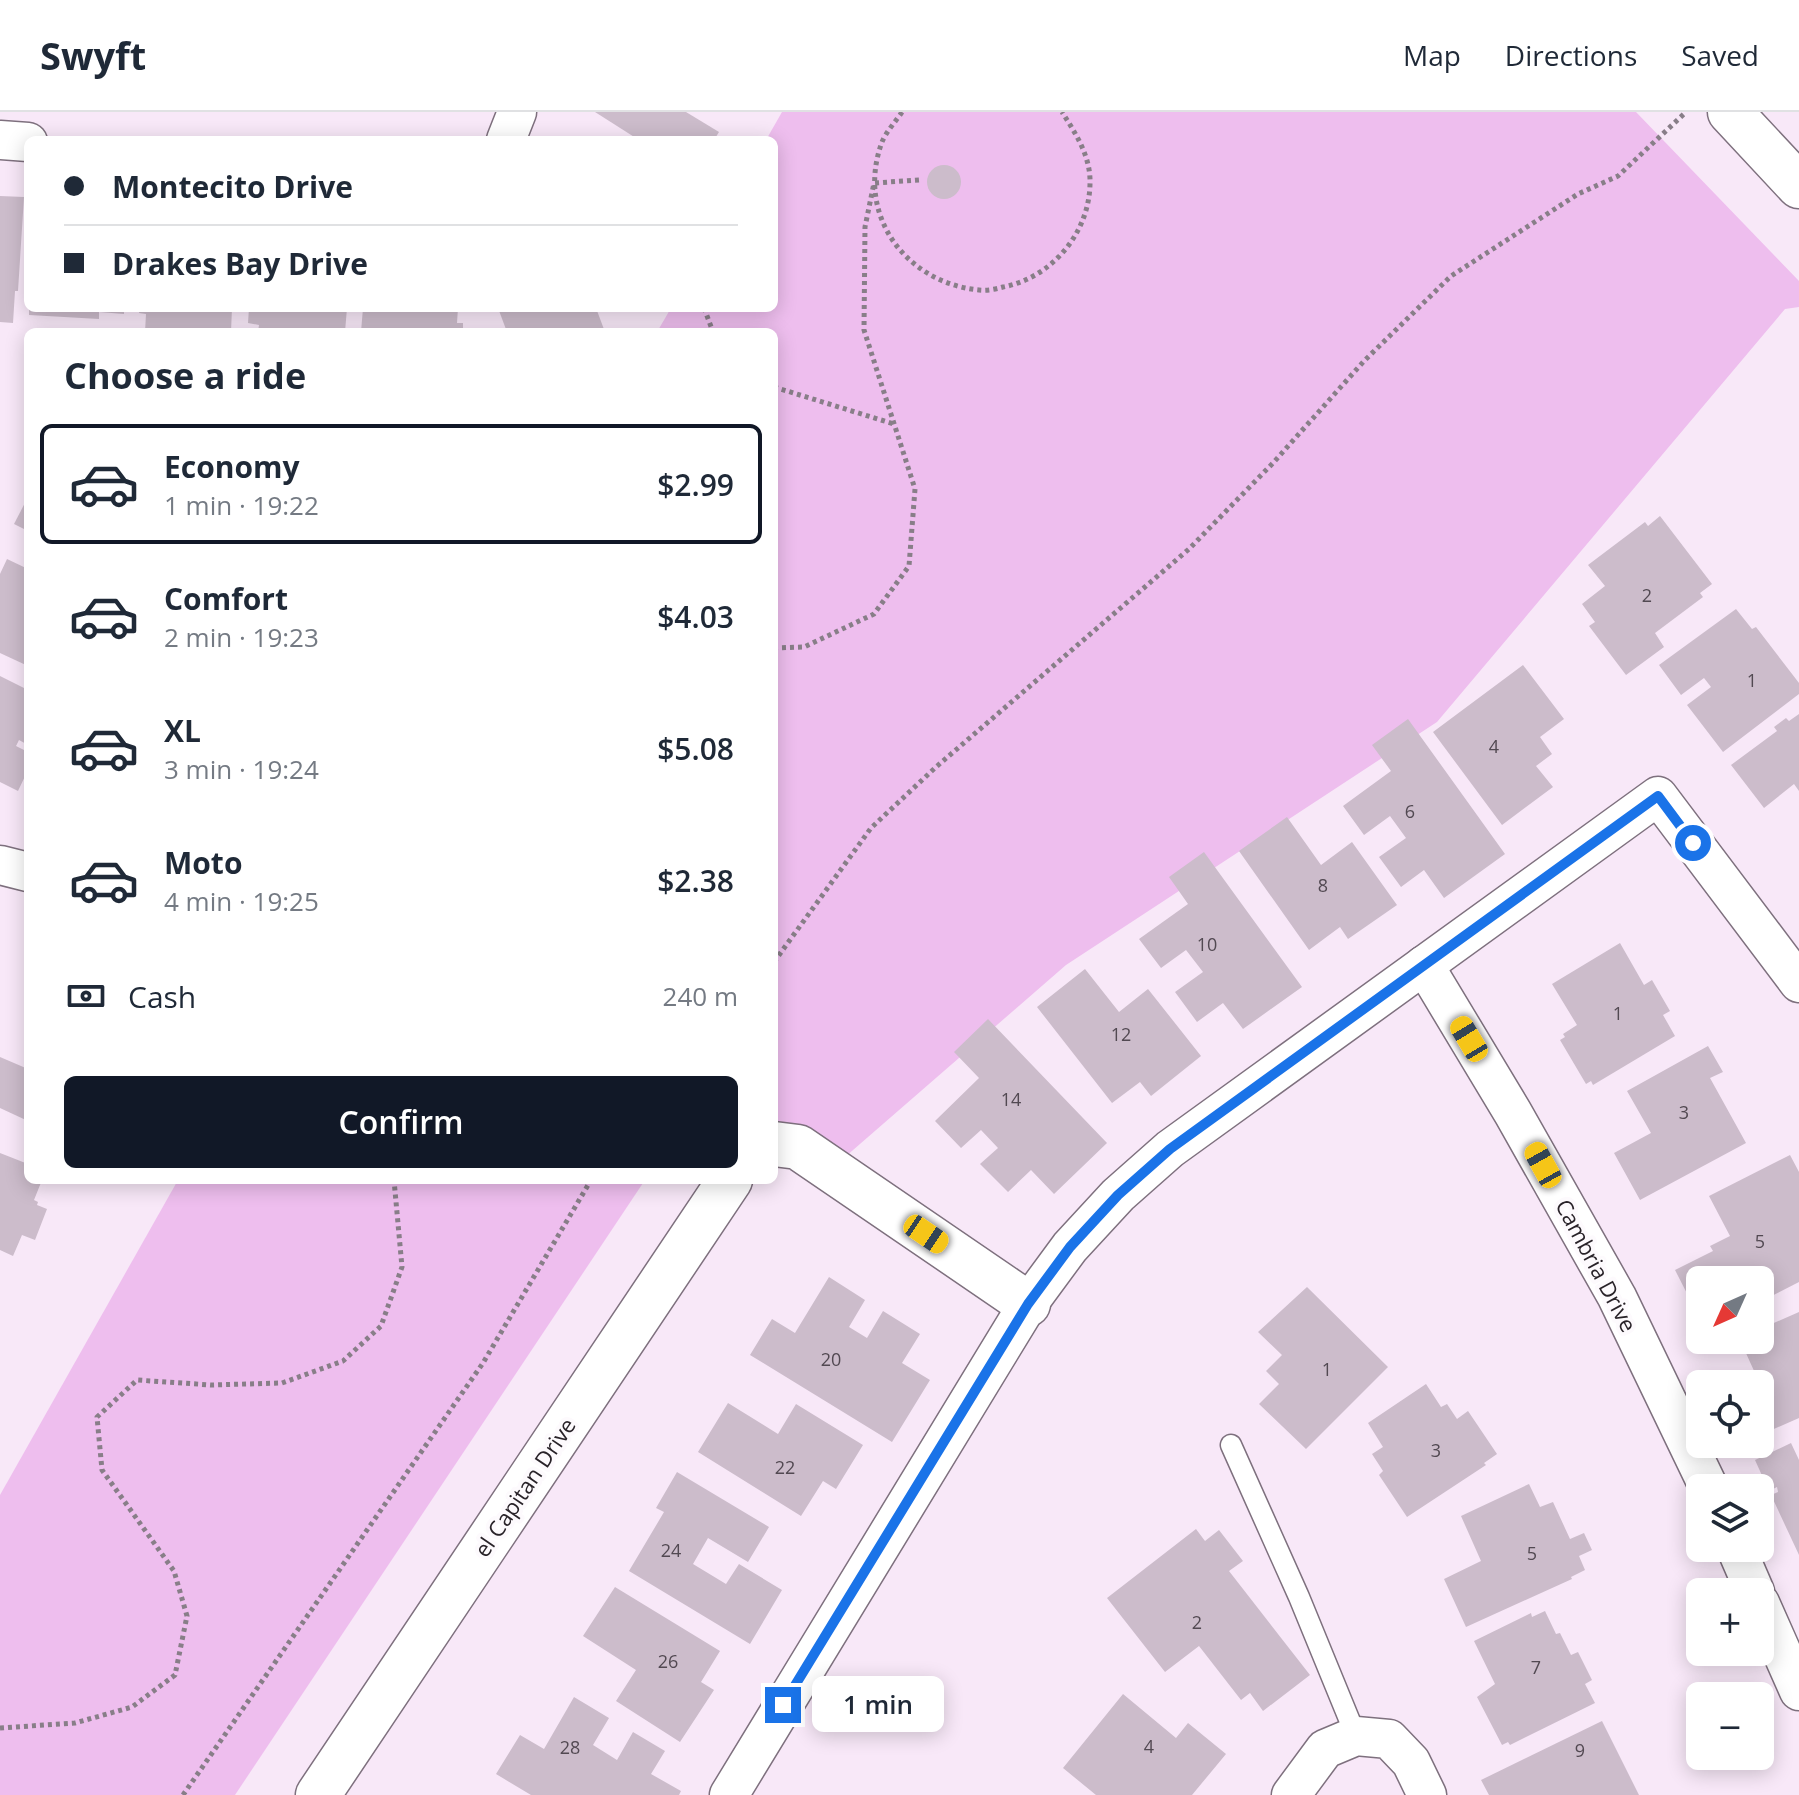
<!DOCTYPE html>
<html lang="en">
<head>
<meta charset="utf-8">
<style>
	:root { --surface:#fff; --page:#f2f2f3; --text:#1f2937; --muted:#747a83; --line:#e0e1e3; --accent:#111827 }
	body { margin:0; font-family:"Open Sans",sans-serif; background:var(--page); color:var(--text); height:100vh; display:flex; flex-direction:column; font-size:30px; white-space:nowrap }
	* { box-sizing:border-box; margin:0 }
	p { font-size:26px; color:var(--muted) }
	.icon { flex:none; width:44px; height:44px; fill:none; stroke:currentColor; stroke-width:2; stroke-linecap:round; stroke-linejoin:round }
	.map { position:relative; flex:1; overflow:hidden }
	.drawer { position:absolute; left:24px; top:216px; width:754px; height:856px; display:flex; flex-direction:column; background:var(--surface); border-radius:12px; box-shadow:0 4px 20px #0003 }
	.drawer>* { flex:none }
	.guide { position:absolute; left:24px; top:24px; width:754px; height:176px; border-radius:12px; box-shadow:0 4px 20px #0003; display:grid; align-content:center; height:176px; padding:0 40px; background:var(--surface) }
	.needle { width:52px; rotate:225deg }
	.controls { position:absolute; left:1686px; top:1154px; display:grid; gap:16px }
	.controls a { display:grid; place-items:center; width:88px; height:88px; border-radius:12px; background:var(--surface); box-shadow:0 4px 20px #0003; font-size:40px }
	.end { position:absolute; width:36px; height:36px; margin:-18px; border:10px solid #1a73e8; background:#fff; box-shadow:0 0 0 4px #fff }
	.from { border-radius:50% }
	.bubble { position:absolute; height:56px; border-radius:12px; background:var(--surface); box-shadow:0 4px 20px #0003; font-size:26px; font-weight:600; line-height:56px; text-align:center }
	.car { position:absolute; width:24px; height:48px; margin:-24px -12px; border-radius:10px; box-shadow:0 0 6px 2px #0007; background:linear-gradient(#f5c518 24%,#345 0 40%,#f5c518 0 76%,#345 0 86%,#f5c518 0) }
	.guide b { display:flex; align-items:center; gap:28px; height:76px; font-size:30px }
	.guide b+b { border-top:2px solid var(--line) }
	.guide i { width:20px; height:20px; background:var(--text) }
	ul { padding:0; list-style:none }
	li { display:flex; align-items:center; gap:24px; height:120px; margin:0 16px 12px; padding:0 24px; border:4px solid transparent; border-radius:12px }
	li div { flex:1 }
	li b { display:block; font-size:30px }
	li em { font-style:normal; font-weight:600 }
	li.selected { border-color:var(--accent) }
	li>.icon { width:72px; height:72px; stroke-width:1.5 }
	h2 { padding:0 40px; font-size:36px; line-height:96px }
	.pay { display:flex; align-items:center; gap:20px; height:88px; padding:0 40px; font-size:30px }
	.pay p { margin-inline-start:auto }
	.cta { display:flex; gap:16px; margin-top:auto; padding:16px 40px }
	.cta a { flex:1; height:92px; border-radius:12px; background:var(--accent); color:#fff; font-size:32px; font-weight:600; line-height:92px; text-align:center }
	header { display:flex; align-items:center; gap:48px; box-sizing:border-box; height:112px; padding:0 40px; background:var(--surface); border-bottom:2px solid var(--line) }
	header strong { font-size:38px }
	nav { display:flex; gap:44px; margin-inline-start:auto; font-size:28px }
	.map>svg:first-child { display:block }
	.green { fill:#eebeee }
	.building { fill:#ccbccb }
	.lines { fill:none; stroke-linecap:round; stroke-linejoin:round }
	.lane-casing { stroke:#7e707e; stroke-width:23 }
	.street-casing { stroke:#7e707e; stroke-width:41 }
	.secondary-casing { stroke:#7e707e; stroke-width:47 }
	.path { stroke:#887e88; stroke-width:5; stroke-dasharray:4 4; stroke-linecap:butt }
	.lane { stroke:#fff; stroke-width:20 }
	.street { stroke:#fff; stroke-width:38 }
	.secondary { stroke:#fff; stroke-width:44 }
	.route { stroke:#1a73e8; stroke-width:10 }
	.labels { text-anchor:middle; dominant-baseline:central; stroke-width:8; stroke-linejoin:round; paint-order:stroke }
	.number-label { font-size:18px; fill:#524952 }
	.street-label { font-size:22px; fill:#292329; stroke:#fdfafd }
</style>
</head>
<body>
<header>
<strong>Swyft</strong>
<nav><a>Map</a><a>Directions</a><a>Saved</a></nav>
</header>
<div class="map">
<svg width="1799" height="1683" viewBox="0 0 1799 1683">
	<rect width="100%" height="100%" fill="#f8e8f8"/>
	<g class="green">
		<path d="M782,0H1636L1799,169V195L1785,197L1437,610L1066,853L845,1045L774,1009V220H657L671,196H774V28H766Z"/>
		<path d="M178,1068H645L235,1683H0V1383Z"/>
	</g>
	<g class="building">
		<path d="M595,0H686L719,20L714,28H639Z"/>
		<circle cx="944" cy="70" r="17"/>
		<path d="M0,84L24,85L18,179H15L13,211L0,210Z"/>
		<path d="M29,196H124V202L99,200V207L29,203Z"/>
		<path d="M140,196H232L231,220H145L146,202L139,201Z"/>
		<path d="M249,196H347L345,220H258L259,213L248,211Z"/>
		<path d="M363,196H458L457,211H463V220H361Z"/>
		<path d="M498,196H596L605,220H507Z"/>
		<path d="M28,385V419L14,412Z"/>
		<path d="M1660,404L1712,472L1700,481L1703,485L1655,521L1664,535L1626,563L1589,514L1595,510L1582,492L1605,474L1588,453L1645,410L1648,414Z"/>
		<path d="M7,447L28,457V554L0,541V462Z"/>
		<path d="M1736,497L1752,517L1756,515L1799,571V582L1723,640L1687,593L1711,575L1704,566L1681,583L1659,553Z"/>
		<path d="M1523,553L1564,607L1540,625L1552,642L1536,654L1553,675L1502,713L1433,620Z"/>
		<path d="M0,564L28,578V633L19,628L16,634L28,640V658L18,679L0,670Z"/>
		<path d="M1799,602V679L1794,672L1764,696L1731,653L1777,619L1774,615L1786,606L1789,609Z"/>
		<path d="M1408,607L1505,742L1444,786L1424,758L1401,775L1379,745L1406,726L1390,704L1364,723L1343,694L1391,659L1372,633Z"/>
		<path d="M1287,705L1321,753L1352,730L1397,793L1348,827L1340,815L1309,838L1239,739Z"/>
		<path d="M1204,740L1302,875L1243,917L1223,891L1197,910L1175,880L1203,860L1186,838L1161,856L1139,827L1188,792L1169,765Z"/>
		<path d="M1620,831L1644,873L1652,868L1670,899L1663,903L1675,924L1593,973L1591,969L1586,972L1560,928L1565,925L1563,922L1577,913L1552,872Z"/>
		<path d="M1085,857L1119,900L1148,877L1201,944L1151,984L1140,970L1112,991L1037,895Z"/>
		<path d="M988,907L1107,1031L1054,1082L1031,1058L1008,1080L980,1052L998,1036L981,1018L961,1036L935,1009L979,966L954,940Z"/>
		<path d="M1708,934L1723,960L1710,966L1746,1031L1640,1088L1614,1041L1651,1021L1627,979Z"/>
		<path d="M0,945L28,957V1009L0,996Z"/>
		<path d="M0,1041L28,1052V1068H42L34,1088L38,1090L37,1093L47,1097L35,1128L22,1123L13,1144L0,1138Z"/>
		<path d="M1790,1043L1799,1060V1170L1760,1190V1168H1700V1207L1675,1158L1713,1139L1710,1134L1730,1124L1709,1084Z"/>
		<path d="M829,1165L865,1188L849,1215L867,1226L883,1199L920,1222L902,1251L930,1268L892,1330L750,1243L772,1207L795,1221Z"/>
		<path d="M1307,1175L1388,1255L1306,1337L1259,1292L1279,1272L1266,1259L1282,1243L1258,1220Z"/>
		<path d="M1799,1200V1306L1767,1320L1760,1306V1272H1744L1742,1267L1755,1261L1740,1228H1760V1217Z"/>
		<path d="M1426,1272L1441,1295L1447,1292L1457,1307L1468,1299L1497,1342L1484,1351L1486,1353L1407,1405L1379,1363L1383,1359L1372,1342L1383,1335L1368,1311Z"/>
		<path d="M728,1291L778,1322L796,1292L863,1333L836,1377L823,1369L801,1404L698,1340Z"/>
		<path d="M1791,1331L1799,1348V1443L1771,1383L1778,1380L1777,1375L1769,1379L1755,1348Z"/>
		<path d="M677,1360L769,1415L748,1450L708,1426L693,1452L726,1472L739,1452L782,1478L750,1532L629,1459L664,1400L656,1396Z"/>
		<path d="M1529,1372L1540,1395L1553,1390L1570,1427L1584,1421L1592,1438L1579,1444L1585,1458L1571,1465L1572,1467L1466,1515L1444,1467L1481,1449L1461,1404Z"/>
		<path d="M1196,1417L1205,1429L1219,1418L1243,1449L1229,1459L1310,1563L1263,1599L1250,1581L1241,1588L1199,1534L1165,1560L1107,1486Z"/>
		<path d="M615,1475L720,1539L701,1570L714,1578L680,1630L616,1589L636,1558L583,1524Z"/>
		<path d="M1545,1499L1556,1522L1560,1521L1571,1543L1578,1540L1592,1568L1585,1572L1595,1591L1510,1633L1508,1630L1502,1633L1477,1585L1495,1572L1474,1529L1531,1501L1532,1505Z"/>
		<path d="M1123,1582L1176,1626L1188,1611L1226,1642L1192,1683H1096L1063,1656Z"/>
		<path d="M574,1585L609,1606L593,1633L617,1648L633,1620L665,1639L651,1662L681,1679L679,1683H531L496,1662L520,1623L544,1637Z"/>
		<path d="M1602,1609L1639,1683H1489L1481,1668Z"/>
	</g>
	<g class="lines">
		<g class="lane-casing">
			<path id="lane" d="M1231,1333L1299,1485L1356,1624"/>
		</g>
		<g class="street-casing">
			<g id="street">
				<path d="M0,28L28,30"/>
				<path d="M506,28L517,0"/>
				<path d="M0,753L28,760"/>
				<path d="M1424,853L1513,1001L1617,1185L1709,1376"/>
				<path d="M1736,1436L1755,1480"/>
				<path d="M1760,1491L1799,1579"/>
				<path d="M729,1683L1028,1192L1070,1135L1118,1083L1170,1037L1658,684L1799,871"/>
				<path d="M1291,1683L1325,1637L1356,1624L1389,1627L1411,1650L1427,1683"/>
			</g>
		</g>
		<g class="secondary-casing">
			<g id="secondary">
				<path d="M1730,0L1799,74"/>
				<path d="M774,1032L798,1035L1028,1192"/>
				<path d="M318,1683L730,1068"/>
			</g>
		</g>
		<g class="path">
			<path d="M902,0C896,9 886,20 882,30C855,103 906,171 979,178C987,179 996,177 1003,175C1051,166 1089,122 1090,72C1091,45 1076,22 1062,0"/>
			<path d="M704,196L713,220"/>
			<path d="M774,275L894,312"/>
			<path d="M774,536L804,535L874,502L909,454L915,377L864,218L865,115L874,71L919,68"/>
			<path d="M774,850L871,716L936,655L1189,437L1273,351L1364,249L1451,164L1578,82L1618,64L1686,0"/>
			<path d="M0,1616L75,1611L132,1595L175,1563L187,1504L174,1459L102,1358L97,1305L137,1268L211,1273L282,1271L343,1249L381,1214L402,1155L394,1068"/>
			<path d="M183,1683L483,1251L591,1068"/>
		</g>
		<use href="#lane" class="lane"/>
		<use href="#street" class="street"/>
		<use href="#secondary" class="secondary"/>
	</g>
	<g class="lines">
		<path class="route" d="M783,1593L1028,1192L1070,1135L1118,1083L1170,1037L1658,684L1693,731"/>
	</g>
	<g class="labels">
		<g class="number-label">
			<text x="1647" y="483">2</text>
			<text x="1752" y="568">1</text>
			<text x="1494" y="634">4</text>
			<text x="1410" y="699">6</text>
			<text x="1323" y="773">8</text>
			<text x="1207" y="832">10</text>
			<text x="1618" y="901">1</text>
			<text x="1121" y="922">12</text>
			<text x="1011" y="987">14</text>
			<text x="1684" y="1000">3</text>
			<text x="1760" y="1129">5</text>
			<text x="831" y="1247">20</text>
			<text x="1327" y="1257">1</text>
			<text x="1436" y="1338">3</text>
			<text x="785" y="1355">22</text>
			<text x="671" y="1438">24</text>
			<text x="1532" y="1441">5</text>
			<text x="1197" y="1510">2</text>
			<text x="668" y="1549">26</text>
			<text x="1536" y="1555">7</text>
			<text x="1149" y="1634">4</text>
			<text x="570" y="1635">28</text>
			<text x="1580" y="1638">9</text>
		</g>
		<g class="street-label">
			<text transform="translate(1597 1153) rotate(62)">Cambria Drive</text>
			<text transform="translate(524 1375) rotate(-56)">el Capitan Drive</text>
		</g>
	</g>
</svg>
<div class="controls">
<a><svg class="needle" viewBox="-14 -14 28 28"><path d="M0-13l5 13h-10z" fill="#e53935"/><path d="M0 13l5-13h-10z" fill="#747a83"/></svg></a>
<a><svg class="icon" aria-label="locate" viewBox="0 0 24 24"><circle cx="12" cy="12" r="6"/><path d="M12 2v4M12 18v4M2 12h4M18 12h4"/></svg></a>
<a><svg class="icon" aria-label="layers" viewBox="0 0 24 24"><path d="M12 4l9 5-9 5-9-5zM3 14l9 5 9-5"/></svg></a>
<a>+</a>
<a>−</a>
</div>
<i class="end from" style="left:1693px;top:731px"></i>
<i class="end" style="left:783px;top:1593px"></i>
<div class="bubble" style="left:812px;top:1564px;width:132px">1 min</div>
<i class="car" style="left:1469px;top:927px;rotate:329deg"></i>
<i class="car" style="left:1543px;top:1053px;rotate:331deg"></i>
<i class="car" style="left:926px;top:1122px;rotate:124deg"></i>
<div class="guide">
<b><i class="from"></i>Montecito Drive</b>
<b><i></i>Drakes Bay Drive</b>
</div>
<section class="drawer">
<h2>Choose a ride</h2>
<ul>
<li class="selected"><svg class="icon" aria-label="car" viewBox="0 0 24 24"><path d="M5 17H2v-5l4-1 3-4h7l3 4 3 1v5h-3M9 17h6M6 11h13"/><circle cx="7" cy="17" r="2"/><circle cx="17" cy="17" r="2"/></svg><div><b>Economy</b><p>1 min · 19:22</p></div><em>$2.99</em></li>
<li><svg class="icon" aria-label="car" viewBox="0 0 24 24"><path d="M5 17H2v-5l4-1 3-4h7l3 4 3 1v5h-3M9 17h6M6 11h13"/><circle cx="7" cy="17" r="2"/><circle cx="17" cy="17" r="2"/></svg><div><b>Comfort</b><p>2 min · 19:23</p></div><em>$4.03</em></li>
<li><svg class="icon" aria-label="car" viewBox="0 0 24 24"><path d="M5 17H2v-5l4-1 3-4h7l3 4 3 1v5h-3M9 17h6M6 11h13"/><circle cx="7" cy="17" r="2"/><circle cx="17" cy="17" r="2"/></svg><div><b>XL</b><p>3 min · 19:24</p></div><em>$5.08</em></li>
<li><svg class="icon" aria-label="car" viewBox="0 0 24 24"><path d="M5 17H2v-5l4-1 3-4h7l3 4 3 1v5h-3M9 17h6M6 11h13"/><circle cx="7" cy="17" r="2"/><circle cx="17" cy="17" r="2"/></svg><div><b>Moto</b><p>4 min · 19:25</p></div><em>$2.38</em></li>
</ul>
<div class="pay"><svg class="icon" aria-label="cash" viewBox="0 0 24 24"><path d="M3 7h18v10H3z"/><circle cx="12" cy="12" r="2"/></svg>Cash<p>240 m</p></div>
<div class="cta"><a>Confirm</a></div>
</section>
</div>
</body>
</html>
